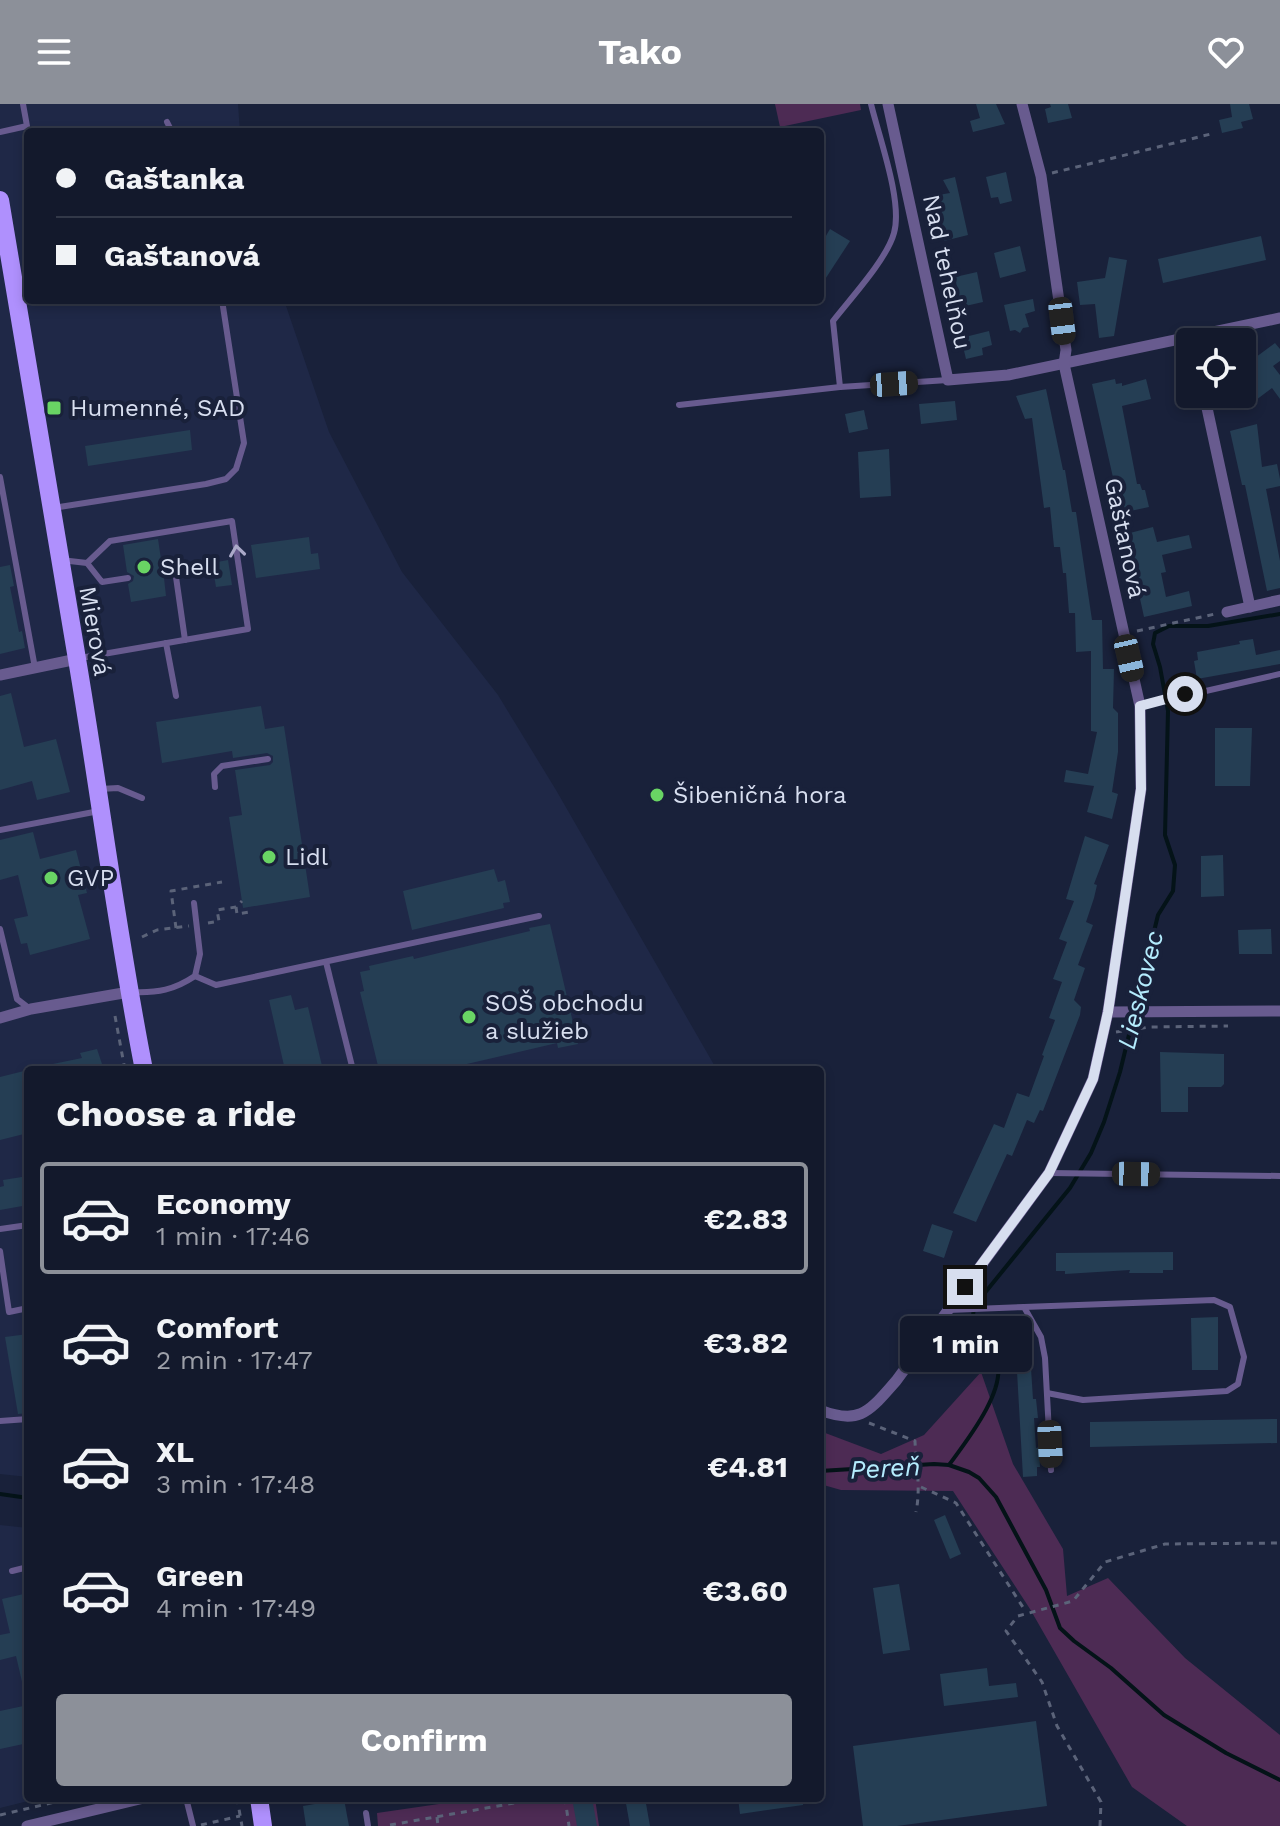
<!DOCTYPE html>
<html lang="en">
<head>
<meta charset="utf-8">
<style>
	:root { --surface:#13192c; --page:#202638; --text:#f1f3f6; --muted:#9da0a9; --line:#323848; --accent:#8c9099 }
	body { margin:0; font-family:"Work Sans",sans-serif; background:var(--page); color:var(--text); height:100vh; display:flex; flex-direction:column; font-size:30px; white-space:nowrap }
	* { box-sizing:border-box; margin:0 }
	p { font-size:26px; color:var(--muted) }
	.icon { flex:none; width:44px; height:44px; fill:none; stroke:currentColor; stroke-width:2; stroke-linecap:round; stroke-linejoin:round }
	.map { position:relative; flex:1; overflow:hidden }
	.side { position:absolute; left:24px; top:962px; width:800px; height:736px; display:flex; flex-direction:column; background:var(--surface); border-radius:8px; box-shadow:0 4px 12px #0003,0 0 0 2px var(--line) }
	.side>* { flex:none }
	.guide { position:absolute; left:24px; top:24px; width:800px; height:176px; border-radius:8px; box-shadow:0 4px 12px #0003,0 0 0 2px var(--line); display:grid; align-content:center; height:176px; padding:0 32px; background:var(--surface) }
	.fabs { position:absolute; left:1176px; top:224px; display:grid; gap:16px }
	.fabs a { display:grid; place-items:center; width:80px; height:80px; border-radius:8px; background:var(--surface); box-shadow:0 4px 12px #0003,0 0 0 2px var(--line); font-size:40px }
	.end { position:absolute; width:36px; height:36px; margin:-18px; border:10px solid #d7deef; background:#111; box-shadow:0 0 0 4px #111 }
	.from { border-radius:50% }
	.bubble { position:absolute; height:56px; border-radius:8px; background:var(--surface); box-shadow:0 4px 12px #0003,0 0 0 2px var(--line); font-size:26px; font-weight:700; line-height:56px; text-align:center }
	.car { position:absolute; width:24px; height:48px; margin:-24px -12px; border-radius:10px; box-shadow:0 0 6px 2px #0007; background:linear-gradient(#222 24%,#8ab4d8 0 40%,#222 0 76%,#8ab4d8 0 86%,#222 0) }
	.guide b { display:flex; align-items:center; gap:28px; height:76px; font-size:30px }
	.guide b+b { border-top:2px solid var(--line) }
	.guide i { width:20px; height:20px; background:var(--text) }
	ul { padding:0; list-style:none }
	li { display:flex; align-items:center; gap:24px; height:112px; margin:0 16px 12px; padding:0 16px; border:4px solid transparent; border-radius:8px }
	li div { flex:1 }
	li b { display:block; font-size:30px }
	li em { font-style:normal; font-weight:700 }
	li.selected { border-color:var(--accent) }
	li>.icon { width:72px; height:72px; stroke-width:1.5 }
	h2 { padding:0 32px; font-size:36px; line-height:96px }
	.cta { display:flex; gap:16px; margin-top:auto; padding:16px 32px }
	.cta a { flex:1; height:92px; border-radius:8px; background:var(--accent); color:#fff; font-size:32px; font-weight:700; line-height:92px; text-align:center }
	header { display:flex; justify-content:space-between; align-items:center; height:104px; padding:0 32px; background:var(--accent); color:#fff; font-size:36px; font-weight:700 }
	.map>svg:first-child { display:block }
	.built { fill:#1f2847 }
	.green { fill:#4d2b54 }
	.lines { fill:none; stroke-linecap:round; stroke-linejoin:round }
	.stream { stroke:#041318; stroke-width:4 }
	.building { fill:#253e54 }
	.path { stroke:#5b6379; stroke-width:3; stroke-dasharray:6 6; stroke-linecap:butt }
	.lane { stroke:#685b8f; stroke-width:6 }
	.street { stroke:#685b8f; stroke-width:11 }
	.primary { stroke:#af90fd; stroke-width:18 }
	.oneway { stroke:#abaac9 }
	.route { stroke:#d7deef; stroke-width:10 }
	.poi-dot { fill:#69d464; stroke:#19213a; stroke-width:3 }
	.labels { text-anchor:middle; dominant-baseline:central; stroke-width:8; stroke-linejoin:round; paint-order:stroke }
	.street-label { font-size:24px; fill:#d7deef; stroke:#19213a }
	.poi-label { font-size:24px; fill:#d7deef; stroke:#19213a; text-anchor:start }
	.water-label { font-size:26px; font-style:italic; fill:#b4ecfd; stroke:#19213a }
</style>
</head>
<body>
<header><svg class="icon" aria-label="menu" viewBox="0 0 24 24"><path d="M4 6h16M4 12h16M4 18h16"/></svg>Tako<svg class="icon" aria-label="heart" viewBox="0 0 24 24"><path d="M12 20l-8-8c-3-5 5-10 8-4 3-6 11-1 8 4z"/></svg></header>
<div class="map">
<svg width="1280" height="1722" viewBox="0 0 1280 1722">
	<rect width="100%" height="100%" fill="#19213a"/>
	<g class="built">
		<path d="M0,0H238L240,28H28V196H284L329,328L402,468L498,591L556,686L717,966H28V1373L0,1370Z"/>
		<path d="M0,1421L28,1424V1694H40L0,1704Z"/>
	</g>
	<g class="green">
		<path d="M775,0H860L861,6L780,23Z"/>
		<path d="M981,1268L1013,1360L1063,1445L1067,1492L1108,1474L1185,1554L1280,1631V1722H1187L1132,1683L1030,1505L953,1387L841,1386L820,1380V1327L881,1350L924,1331Z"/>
		<path d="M480,1694H595L599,1722H378L377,1709Z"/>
	</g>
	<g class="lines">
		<g class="stream">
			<path d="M949,1361C965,1339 1009,1284 996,1255C986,1232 966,1233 975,1201L1070,1084L1091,1049L1104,1018L1120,968L1158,811L1173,787L1175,761L1165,731L1168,607L1160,563L1153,540L1155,529L1169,522H1208L1280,510"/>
			<path d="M820,1367L934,1360L949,1361L969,1368L979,1374L996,1393L1046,1486L1060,1524L1074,1537L1111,1564L1164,1611L1226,1649L1280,1676"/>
			<path d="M0,1390L28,1394"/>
		</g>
	</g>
	<g class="building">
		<path d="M976,0H996L1005,20L973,28L970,17L980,14Z"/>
		<path d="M1050,0H1068L1072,14L1048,19L1045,5L1051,3Z"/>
		<path d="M1230,0H1249L1253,15L1241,18L1243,24L1222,29L1219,16L1232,13Z"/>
		<path d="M1006,68L1012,97L1000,100L998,93L991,94L986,73Z"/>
		<path d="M955,73L968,131L944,137L932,92L950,89L943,76Z"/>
		<path d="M830,125L850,137L820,183V142Z"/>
		<path d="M1261,132L1266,156L1163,179L1158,155Z"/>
		<path d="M1020,142L1026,167L1000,174L994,149Z"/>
		<path d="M1109,153L1127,156L1114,232L1099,234L1095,200L1080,201L1077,178L1105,174Z"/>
		<path d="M977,168L983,198L961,203L955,173Z"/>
		<path d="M1033,195L1035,207L1025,210L1029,223L1023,224L1020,229L1015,226L1010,227L1004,201Z"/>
		<path d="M989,227L992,241L982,244L983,251L966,255L961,234Z"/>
		<path d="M1275,239L1280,245V257L1273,262L1280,271V295L1272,284L1248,302L1239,290L1251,278L1242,266V244L1252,256Z"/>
		<path d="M1115,275L1116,280L1122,279V282L1146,275L1151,295L1122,302L1137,380H1140L1142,386H1145L1149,403L1121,409L1092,280Z"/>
		<path d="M1046,285L1063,366H1065L1072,408H1076L1092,516H1102L1103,565H1114L1113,604L1118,609V648L1112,688L1118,690L1112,715L1087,708L1094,682L1064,678L1066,666L1088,670L1097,628L1091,627V547L1076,548L1075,509H1069L1066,469H1063L1060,443H1054L1050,403L1044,404L1032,314L1025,315L1016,292Z"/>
		<path d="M955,297L957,316L921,320L919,300Z"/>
		<path d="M864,306L868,325L849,329L845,310Z"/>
		<path d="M1257,320L1262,363L1277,360L1280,375V382L1266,385L1280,457V484L1267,487L1245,381H1242L1230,327Z"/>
		<path d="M190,326L192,346L88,362L85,342Z"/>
		<path d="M889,345L891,392L860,394L858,348Z"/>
		<path d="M1153,423L1157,438L1189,431L1192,444L1162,451L1166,468L1161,469L1166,493L1189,487L1192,502L1144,513L1126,430Z"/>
		<path d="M309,433L311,450L318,449L320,465L256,474L251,441Z"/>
		<path d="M158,435L162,462L157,468L164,474L166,492L131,498L128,480L133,477L134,472L127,468L123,441Z"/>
		<path d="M228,456L232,481L216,483L212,459Z"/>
		<path d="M10,461L14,482L10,483L19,528L22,527L25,544L0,550V463Z"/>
		<path d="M1253,535L1256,551L1280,546V560L1197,575L1194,557L1198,556L1197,548L1240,540L1239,537Z"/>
		<path d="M11,589L24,643L56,635L70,688L37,696L32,677L0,686V592Z"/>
		<path d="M261,602L265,625L284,622L310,793L243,804L229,713L242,711L235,666L270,661L273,658V652L267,649L233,654L232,647L162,659L156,618Z"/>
		<path d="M1215,624H1252L1250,682H1215Z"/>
		<path d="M33,728L40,755L76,746L87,789L78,791L90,835L30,851L27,839L21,840L14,815L28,812L18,771L0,776V736Z"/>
		<path d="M1085,732L1109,741L1094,780L1097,781L1094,794L1086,818L1093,821L1078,861L1085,864L1074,896L1081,903L1080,911L1043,1007L1040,1006L1034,1019L1027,1016L1012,1052L1007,1050L976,1118L953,1109L994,1020L1004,1024L1017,989L1029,993L1044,952L1042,951L1055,916L1049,914L1062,878L1053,875L1067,838L1059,835L1074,797L1066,795Z"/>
		<path d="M1223,751L1224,792L1201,793V752Z"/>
		<path d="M494,765L498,778L505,776L510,798L503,799L504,804L412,826L403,787Z"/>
		<path d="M550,820L578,940L558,944L557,939L441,966H379L360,888L364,887L360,868L370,866L369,862L413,852L414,855L530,827L529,824Z"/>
		<path d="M1271,825L1272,850H1239L1238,826Z"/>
		<path d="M291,891L295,906L308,903L323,966H285L269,896Z"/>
		<path d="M97,945L104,966H49L48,961L82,954L80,949Z"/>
		<path d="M1160,948L1224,950V980L1221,983H1188V1008H1161Z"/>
		<path d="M28,966V1029L0,1036V973Z"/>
		<path d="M28,1072V1101L0,1106V1083L4,1082L3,1076Z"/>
		<path d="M932,1120L953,1127L944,1154L923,1147Z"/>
		<path d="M1173,1148V1166H1163V1169H1129L1130,1166L1065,1170V1167H1056V1149Z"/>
		<path d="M1218,1213V1266H1192L1191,1214Z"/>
		<path d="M28,1230V1309L18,1310L5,1233Z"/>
		<path d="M1030,1249L1033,1295H1036L1038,1314H1034L1036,1344L1039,1343L1040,1363H1037V1372L1023,1373L1016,1250Z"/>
		<path d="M1277,1315V1339L1090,1343V1318Z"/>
		<path d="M945,1411L961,1450L950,1455L934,1416Z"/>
		<path d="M899,1480L910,1546L883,1550L873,1484Z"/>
		<path d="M28,1489V1581L23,1582L16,1552L0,1556V1531L10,1529L2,1495Z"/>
		<path d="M987,1564L989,1582L1016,1579L1018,1593L944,1602L940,1570Z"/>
		<path d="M28,1601V1639L0,1645V1607Z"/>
		<path d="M1036,1617L1047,1702L897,1722H863L853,1642Z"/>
		<path d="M572,1694H592L597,1722H577Z"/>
		<path d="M625,1694H645L650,1722H630Z"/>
		<path d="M738,1694H803V1701L740,1710Z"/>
		<path d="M344,1695L349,1722H306L303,1702Z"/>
	</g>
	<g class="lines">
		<g class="path">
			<path d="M1052,69L1215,29"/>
			<path d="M1137,527L1215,510"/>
			<path d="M236,803L237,810L250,808"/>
			<path d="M208,819L219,817L217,806L236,803L242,797"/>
			<path d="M176,824L171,787L222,778"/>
			<path d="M142,833L157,826L189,822"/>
			<path d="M115,912L125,966"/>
			<path d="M1116,928L1150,923L1228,922"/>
			<path d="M869,1319L915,1337C916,1362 921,1383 916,1408"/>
			<path d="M921,1383L956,1399L1026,1508"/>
			<path d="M237,1694L242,1722"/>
			<path d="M565,1694L569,1722"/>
			<path d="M0,1711L72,1694"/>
			<path d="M437,1713L438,1722"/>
			<path d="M201,1721L240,1712"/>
			<path d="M390,1721L543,1694"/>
			<path d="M1100,1722L1101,1698L1057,1622L1042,1578L1006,1527L1018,1512L1073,1497L1105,1458L1165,1440L1280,1439"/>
		</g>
		<g class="lane">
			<path d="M167,18L172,28"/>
			<path d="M0,28L27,22L23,0"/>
			<path d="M840,283L833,217C850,195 887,155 894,129C903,98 879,33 871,0"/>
			<path d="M679,301L840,283L948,276"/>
			<path d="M0,373L35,564"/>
			<path d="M53,404L206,380L226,375L236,365L244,339L222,196"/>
			<path d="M61,456L87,459L102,478L128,474"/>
			<path d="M163,468L175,466L185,536"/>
			<path d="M166,539L176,592"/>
			<path d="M80,554L248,525L232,417L110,437L87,459"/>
			<path d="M1140,602L1280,570"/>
			<path d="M215,683L214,670L222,662L268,655"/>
			<path d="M100,685L118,684L142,694"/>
			<path d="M0,726L99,707"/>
			<path d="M0,825L17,895L30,905"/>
			<path d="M326,858L353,966"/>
			<path d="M195,872L216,881L539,812"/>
			<path d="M132,888C158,889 174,886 195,872L200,850L194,799"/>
			<path d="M1049,1069L1280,1072"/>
			<path d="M0,1125L28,1121"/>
			<path d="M0,1147L9,1208L28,1204"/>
			<path d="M1024,1203L1214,1196L1230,1203L1244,1253L1238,1280L1227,1287L1083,1296L1047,1289"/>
			<path d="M948,1206L1024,1203L1041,1233L1045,1254L1051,1366"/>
			<path d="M0,1317L28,1315"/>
			<path d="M12,1467L28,1463"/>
			<path d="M186,1694L193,1722"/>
			<path d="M366,1709L368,1722"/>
		</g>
		<g class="street">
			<path d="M888,0L948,276L1008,271L1280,214"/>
			<path d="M1204,290L1250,503"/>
			<path d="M1227,508L1280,496"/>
			<path d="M0,571L77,555"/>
			<path d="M1108,908L1280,907"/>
			<path d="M0,914L31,905L129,888"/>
			<path d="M820,1306C861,1322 870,1306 896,1277L1049,1069L1093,975L1108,908L1141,685L1140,602L1064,260L1066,246L1041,72L1022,0"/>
			<path d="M27,1722L144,1694"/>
		</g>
		<g class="primary">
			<path d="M0,96C25,249 50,402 77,555C100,691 117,829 144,966"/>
			<path d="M259,1694L263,1722"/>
		</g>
	</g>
	<defs><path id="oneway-chevron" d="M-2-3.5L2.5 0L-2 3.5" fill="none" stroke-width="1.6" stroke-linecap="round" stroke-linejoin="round" transform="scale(2)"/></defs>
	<use class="oneway" href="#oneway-chevron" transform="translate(237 447) rotate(-98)"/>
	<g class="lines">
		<path class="route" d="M965,1183L1049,1069L1093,975L1108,908L1141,685L1140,602L1185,590"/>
	</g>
	<g class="poi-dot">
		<rect x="46" y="296" width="16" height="16" rx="4"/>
		<circle cx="144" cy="463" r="8"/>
		<circle cx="657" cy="691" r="8"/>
		<circle cx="269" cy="753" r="8"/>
		<circle cx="51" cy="774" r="8"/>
		<circle cx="469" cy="913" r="8"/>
	</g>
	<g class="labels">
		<g class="street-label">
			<text transform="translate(947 168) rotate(78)">Nad tehelňou</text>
			<text transform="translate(1125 434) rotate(78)">Gaštanová</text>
			<text transform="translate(95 527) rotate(80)">Mierová</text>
		</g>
		<g class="poi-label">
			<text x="70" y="304">Humenné, SAD</text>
			<text x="160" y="463">Shell</text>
			<text x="673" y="691">Šibeničná hora</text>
			<text x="285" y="753">Lidl</text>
			<text x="67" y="774">GVP</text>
			<text x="485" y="899">SOŠ obchodu<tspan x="485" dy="28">a služieb</tspan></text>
		</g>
		<g class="water-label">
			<text transform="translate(1140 886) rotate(-76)">Lieskovec</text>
			<text transform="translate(885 1364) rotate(-3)">Pereň</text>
		</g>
	</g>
</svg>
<div class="fabs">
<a><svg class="icon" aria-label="locate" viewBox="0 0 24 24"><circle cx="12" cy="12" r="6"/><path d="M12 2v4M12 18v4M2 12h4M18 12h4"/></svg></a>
</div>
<i class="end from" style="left:1185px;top:590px"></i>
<i class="end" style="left:965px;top:1183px"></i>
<div class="bubble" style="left:900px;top:1212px;width:132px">1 min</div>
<i class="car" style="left:1062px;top:217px;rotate:173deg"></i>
<i class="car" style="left:894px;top:280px;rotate:86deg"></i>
<i class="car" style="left:1129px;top:554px;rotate:167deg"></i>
<i class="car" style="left:1136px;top:1070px;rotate:91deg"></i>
<i class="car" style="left:1050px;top:1340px;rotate:177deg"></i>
<div class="guide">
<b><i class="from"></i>Gaštanka</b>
<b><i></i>Gaštanová</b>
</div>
<section class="side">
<h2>Choose a ride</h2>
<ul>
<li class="selected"><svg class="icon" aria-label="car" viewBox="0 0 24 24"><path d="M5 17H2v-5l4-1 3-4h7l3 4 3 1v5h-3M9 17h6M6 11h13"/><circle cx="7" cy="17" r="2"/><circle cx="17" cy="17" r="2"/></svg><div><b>Economy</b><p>1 min · 17:46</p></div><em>€2.83</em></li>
<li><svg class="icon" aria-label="car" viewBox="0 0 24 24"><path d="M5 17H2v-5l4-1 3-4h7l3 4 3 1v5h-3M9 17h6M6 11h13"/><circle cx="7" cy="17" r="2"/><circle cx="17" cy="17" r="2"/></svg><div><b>Comfort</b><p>2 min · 17:47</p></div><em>€3.82</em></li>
<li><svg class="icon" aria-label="car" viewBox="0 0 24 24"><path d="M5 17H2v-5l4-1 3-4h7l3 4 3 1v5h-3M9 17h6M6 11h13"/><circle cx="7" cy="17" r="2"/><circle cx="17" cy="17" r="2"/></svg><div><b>XL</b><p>3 min · 17:48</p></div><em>€4.81</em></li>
<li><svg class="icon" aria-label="car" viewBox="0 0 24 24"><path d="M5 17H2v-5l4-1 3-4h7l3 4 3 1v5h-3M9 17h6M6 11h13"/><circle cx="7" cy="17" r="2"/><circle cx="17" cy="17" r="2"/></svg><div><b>Green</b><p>4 min · 17:49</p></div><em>€3.60</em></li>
</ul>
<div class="cta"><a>Confirm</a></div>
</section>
</div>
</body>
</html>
